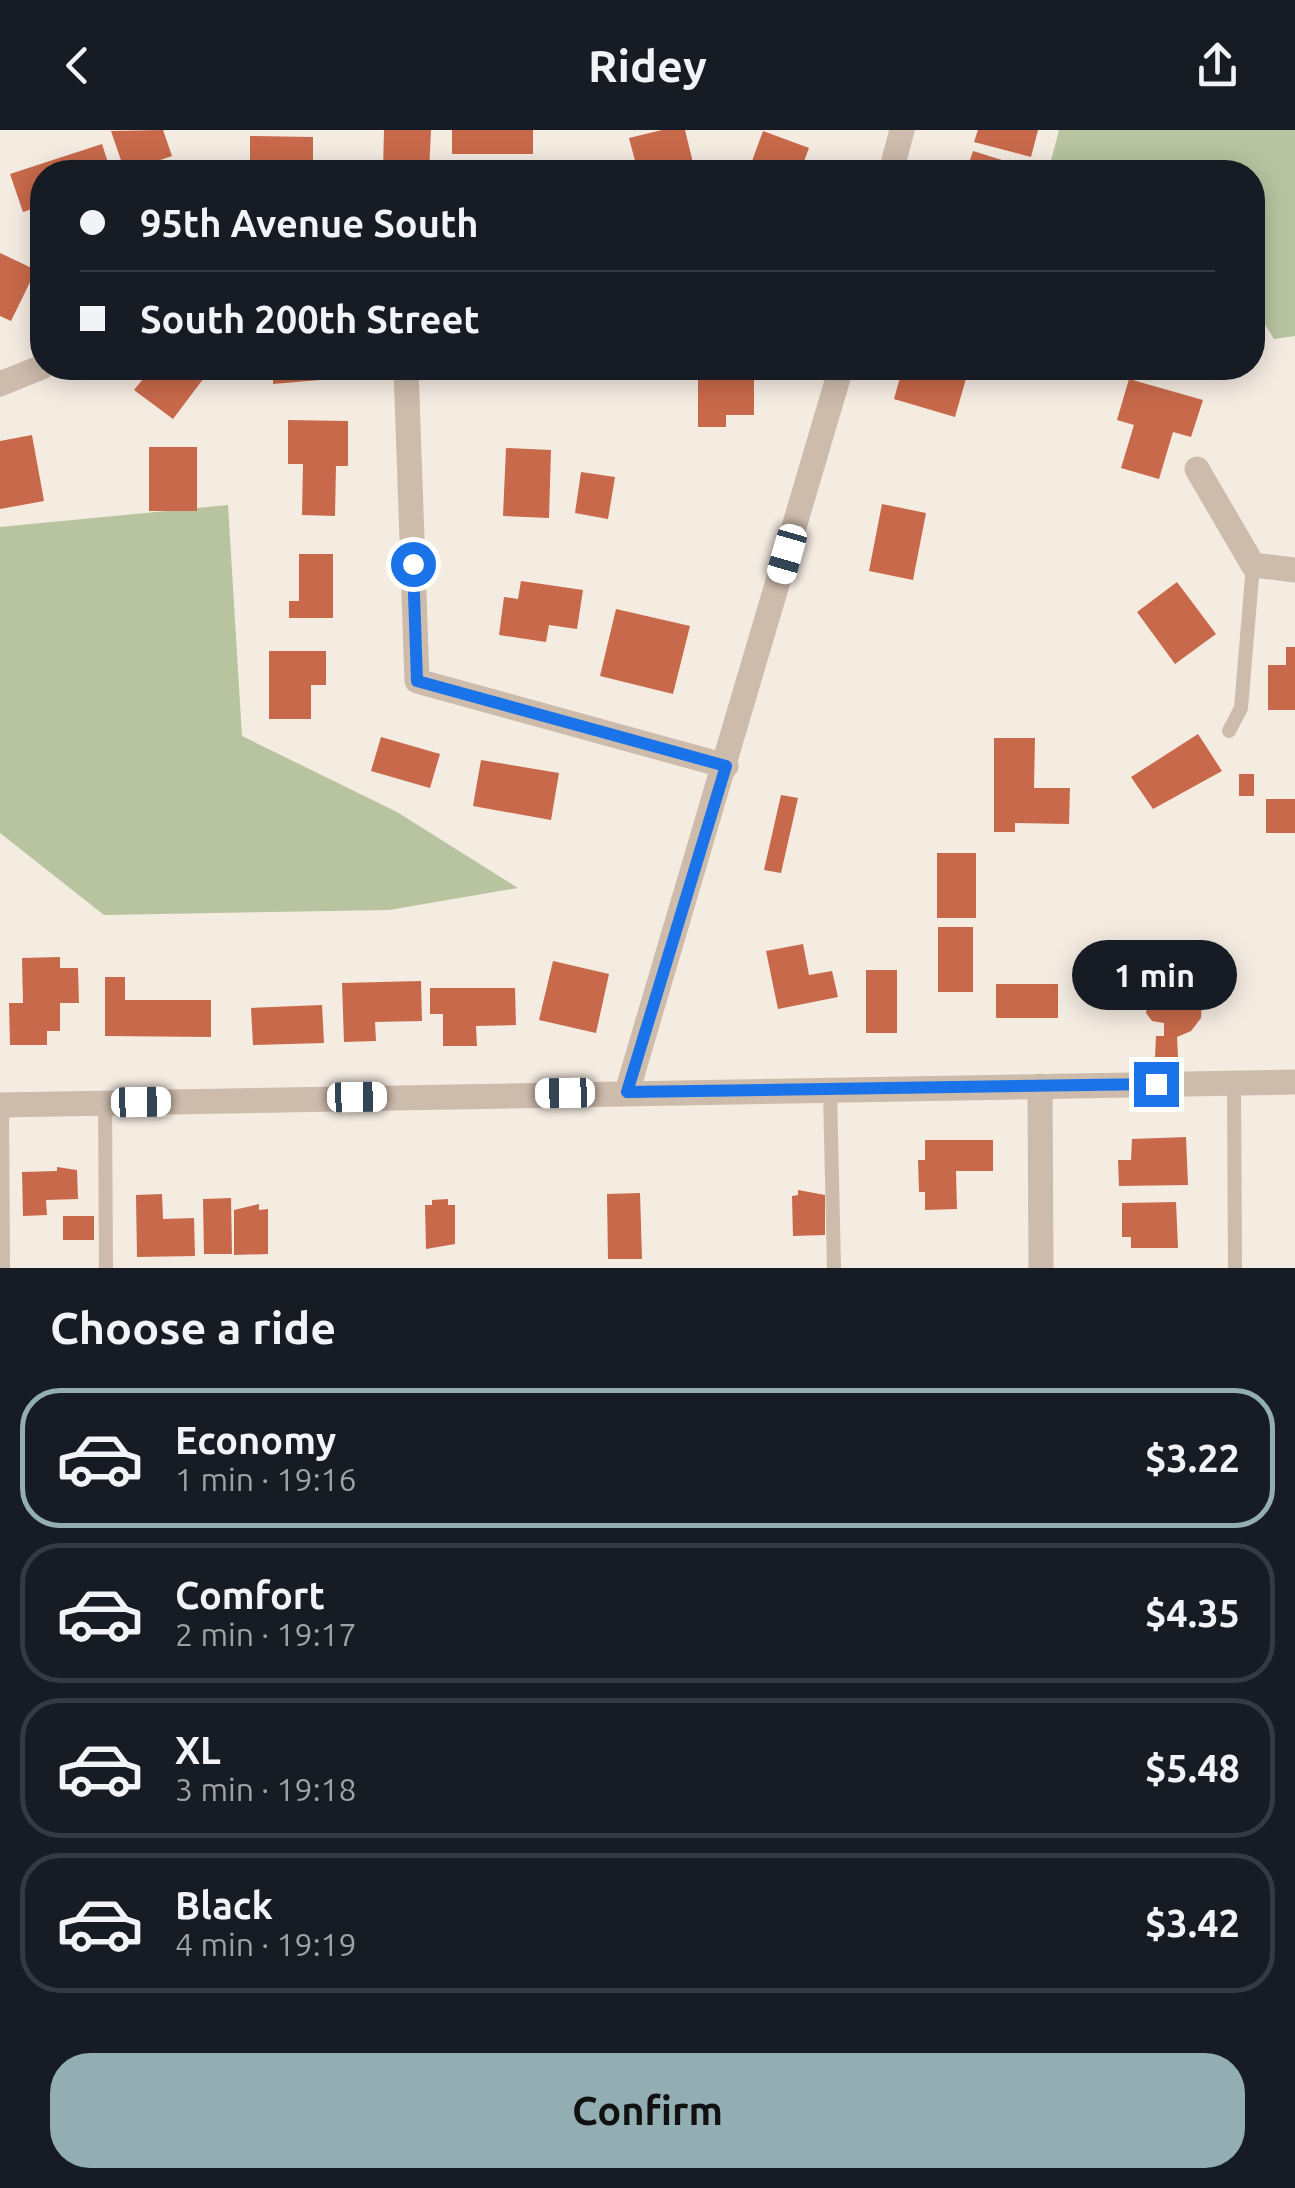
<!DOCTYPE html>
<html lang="en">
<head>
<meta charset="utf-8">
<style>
	:root { --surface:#171b24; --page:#20242c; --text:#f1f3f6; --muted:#9ea1a6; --line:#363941; --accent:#92aeb2 }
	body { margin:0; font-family:Ubuntu,sans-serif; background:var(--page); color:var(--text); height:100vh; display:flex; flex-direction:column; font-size:38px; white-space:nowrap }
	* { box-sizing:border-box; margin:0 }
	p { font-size:32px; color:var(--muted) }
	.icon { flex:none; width:55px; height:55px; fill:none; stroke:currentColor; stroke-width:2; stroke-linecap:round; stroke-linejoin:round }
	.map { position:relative; height:1138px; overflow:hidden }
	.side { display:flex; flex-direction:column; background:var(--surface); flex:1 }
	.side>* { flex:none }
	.guide { position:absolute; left:30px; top:30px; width:1235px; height:220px; border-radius:40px; box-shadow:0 5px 25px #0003; display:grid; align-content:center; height:220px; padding:0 50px; background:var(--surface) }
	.end { position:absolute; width:45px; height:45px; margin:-22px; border:12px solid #1a73e8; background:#fff; box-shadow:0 0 0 5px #fff }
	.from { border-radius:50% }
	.bubble { position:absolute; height:70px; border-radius:35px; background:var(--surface); box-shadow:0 5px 25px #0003; font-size:32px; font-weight:600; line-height:70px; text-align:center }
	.car { position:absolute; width:30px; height:60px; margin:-30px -15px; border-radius:12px; box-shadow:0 0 8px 2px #0007; background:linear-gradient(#fff 24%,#345 0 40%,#fff 0 76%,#345 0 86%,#fff 0) }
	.guide b { display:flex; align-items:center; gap:35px; height:95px; font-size:38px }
	.guide b+b { border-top:2px solid var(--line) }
	.guide i { width:25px; height:25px; background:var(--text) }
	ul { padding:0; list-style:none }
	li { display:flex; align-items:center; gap:30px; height:140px; margin:0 20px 15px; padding:0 30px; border:5px solid var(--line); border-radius:40px }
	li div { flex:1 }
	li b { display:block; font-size:38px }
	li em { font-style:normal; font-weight:600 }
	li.current { border-color:var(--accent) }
	li>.icon { width:90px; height:90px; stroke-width:1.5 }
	h2 { padding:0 50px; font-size:45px; line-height:120px }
	.primary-button { display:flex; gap:20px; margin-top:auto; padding:20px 50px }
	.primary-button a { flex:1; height:115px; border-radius:40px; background:var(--accent); color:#111; font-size:40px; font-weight:600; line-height:115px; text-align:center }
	header { display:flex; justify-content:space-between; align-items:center; height:130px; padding:0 50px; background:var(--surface); font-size:45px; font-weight:600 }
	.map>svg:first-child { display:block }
	.green { fill:#b8c4a0 }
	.building { fill:#c8694b }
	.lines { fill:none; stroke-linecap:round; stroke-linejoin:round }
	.service { stroke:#cdbbac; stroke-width:14 }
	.minor { stroke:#cdbbac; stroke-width:25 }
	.tertiary { stroke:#cdbbac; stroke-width:25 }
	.route { stroke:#1a73e8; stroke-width:12 }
</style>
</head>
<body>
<header><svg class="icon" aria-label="back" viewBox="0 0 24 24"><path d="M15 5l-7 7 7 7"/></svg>Ridey<svg class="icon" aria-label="share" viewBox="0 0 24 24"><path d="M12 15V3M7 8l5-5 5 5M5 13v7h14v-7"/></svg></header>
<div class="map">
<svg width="1295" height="1138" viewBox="0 0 1295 1138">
	<rect width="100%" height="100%" fill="#f4ebe1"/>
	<g class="green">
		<path d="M1059,0H1295V206L1274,209L1253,176L1252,42H1168L1163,36L1156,42H1048Z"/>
		<path d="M228,375L242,606L397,682L518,758L389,780L104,785L0,703V397Z"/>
	</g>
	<g class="building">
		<path d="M163,0L172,26L125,42L111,1Z"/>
		<path d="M384,0H431L429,42H383Z"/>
		<rect x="452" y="0" width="81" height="24"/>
		<path d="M662,0H685L695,41L638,42L629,8Z"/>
		<path d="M978,0H1038L1031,27L974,12Z"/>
		<path d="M763,1L809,18L800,42H748Z"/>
		<path d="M250,6L313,7V42H250Z"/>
		<path d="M102,14L111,42H42V76L23,82L10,44Z"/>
		<path d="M973,21L1041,42H966Z"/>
		<path d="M0,123L36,140L11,191L0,186Z"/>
		<path d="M152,238H206L210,240L173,289L134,260Z"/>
		<path d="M273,238H343V248L273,254Z"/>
		<path d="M929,238H969L955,287L894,269L901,244L926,250Z"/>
		<path d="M698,244H754V285H726V297H698Z"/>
		<path d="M1129,249L1203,270L1191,307L1173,302L1159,349L1121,338L1134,295L1117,290Z"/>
		<path d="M288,290L348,291V336H336L335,386L302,385L303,334H288Z"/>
		<path d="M32,305L44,371L0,379V311Z"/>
		<rect x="149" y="317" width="48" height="64"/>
		<path d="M506,318L551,320L549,388L503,386Z"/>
		<path d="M581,342L615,347L608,389L575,383Z"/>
		<path d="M882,374L926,383L913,450L869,441Z"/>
		<path d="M299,424H333V488H289V471H299Z"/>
		<path d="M521,451L583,460L577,499L549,495L546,512L499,505L504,467L518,469Z"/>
		<path d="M1177,452L1216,504L1175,534L1137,482Z"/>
		<path d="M616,479L690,496L673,564L600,546Z"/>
		<path d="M1286,517H1295V580H1268V535H1286Z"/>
		<path d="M269,521H326V555H311V589H269Z"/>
		<path d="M1198,604L1222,641L1153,679L1131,647Z"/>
		<path d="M381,607L440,624L430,658L371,641Z"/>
		<path d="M994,608H1035L1034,658H1070L1069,694L1015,693V702H994Z"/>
		<path d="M481,630L559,643L551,690L473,676Z"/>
		<rect x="1239" y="644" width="15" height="22"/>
		<path d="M781,665L798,668L781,743L764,740Z"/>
		<rect x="1266" y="669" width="29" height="34"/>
		<rect x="937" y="723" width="39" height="65"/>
		<rect x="938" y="797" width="35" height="65"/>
		<path d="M803,814L809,845L832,841L838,867L778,879L766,821Z"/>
		<path d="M60,827V838H78L79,873H60V901H47V915H10L9,873H23L22,828Z"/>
		<path d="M1094,828L1134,835L1126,874L1087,867Z"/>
		<path d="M553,831L609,844L596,903L539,890Z"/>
		<rect x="866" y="840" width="31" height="63"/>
		<path d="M1178,844L1192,851L1202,868L1201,888L1191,901L1177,907L1178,927H1155L1156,906H1164V893L1152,891L1146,883L1149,861L1144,857L1159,845Z"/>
		<path d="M105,847H125V870H211V907L105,906Z"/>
		<path d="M421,851L422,891L375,892L376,911L344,912L342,853Z"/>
		<rect x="996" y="854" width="62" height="34"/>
		<path d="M430,858H515L516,895L476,896L477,916H443V884H430Z"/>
		<path d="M322,875L324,913L253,915L251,878Z"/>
		<path d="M1186,1007L1188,1055L1119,1056L1118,1030H1131L1132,1009Z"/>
		<path d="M925,1010H993V1041H956L957,1079L925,1080V1062H919L918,1030H925Z"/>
		<path d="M57,1037L77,1040L78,1069L46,1070L47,1085L23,1086L22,1042L57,1041Z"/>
		<path d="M798,1060L825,1065V1105L793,1106L792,1066L798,1065Z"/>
		<path d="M640,1063L642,1129H608L607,1064Z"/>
		<path d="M162,1064L163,1089L194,1088L195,1126L137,1127L136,1065Z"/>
		<path d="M231,1068L232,1124H204L203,1069Z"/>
		<path d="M448,1069V1075H455V1114L426,1119L425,1075H432V1070Z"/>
		<path d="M1176,1072L1178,1118H1131V1107H1122V1073Z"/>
		<path d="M259,1074V1080L268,1079V1124L234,1125V1080Z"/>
		<rect x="63" y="1086" width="31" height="24"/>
	</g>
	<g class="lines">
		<g class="service">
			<path d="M1229,601L1241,578L1253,435"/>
			<path d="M1234,952L1235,1138"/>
			<path d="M830,960L834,1138"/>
			<path d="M105,972L106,1138"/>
			<path d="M2,975L3,1138"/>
		</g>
		<g class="minor">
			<path d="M406,238L417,551L726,636"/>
			<path d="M0,254L42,237"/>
			<path d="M1197,339L1253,435L1295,440"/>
			<path d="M1040,956L1041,1138"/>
		</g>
		<g class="tertiary">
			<path d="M891,42L902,0"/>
			<path d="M627,962L841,238"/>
			<path d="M0,975L1295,952"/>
		</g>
	</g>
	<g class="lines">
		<path class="route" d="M413,434L417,551L726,636L627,962L1156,954"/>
	</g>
</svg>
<i class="end from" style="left:413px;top:434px"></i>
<i class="end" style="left:1156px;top:954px"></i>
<div class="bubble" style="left:1072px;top:810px;width:165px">1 min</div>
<i class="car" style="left:787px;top:424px;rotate:196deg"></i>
<i class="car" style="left:565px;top:963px;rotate:269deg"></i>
<i class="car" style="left:357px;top:967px;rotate:89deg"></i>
<i class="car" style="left:141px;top:972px;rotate:89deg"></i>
<div class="guide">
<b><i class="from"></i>95th Avenue South</b>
<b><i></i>South 200th Street</b>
</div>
</div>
<section class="side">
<h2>Choose a ride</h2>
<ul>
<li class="current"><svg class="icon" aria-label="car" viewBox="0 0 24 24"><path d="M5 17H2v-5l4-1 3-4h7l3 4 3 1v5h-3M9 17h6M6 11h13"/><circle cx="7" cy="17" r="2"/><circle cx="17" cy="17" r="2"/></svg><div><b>Economy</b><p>1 min · 19:16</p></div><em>$3.22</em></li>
<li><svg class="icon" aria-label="car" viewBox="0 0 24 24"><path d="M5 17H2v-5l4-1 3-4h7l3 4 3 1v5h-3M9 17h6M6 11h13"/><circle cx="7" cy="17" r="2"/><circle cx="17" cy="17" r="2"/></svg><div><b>Comfort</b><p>2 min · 19:17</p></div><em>$4.35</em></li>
<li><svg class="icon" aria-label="car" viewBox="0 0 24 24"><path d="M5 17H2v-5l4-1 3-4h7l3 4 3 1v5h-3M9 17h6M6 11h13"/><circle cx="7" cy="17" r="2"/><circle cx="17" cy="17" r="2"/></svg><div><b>XL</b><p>3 min · 19:18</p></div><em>$5.48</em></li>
<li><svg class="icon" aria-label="car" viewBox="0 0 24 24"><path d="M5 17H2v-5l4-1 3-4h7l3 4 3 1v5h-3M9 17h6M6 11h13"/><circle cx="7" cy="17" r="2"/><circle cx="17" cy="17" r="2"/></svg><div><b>Black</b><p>4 min · 19:19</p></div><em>$3.42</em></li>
</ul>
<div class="primary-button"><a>Confirm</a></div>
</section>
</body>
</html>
